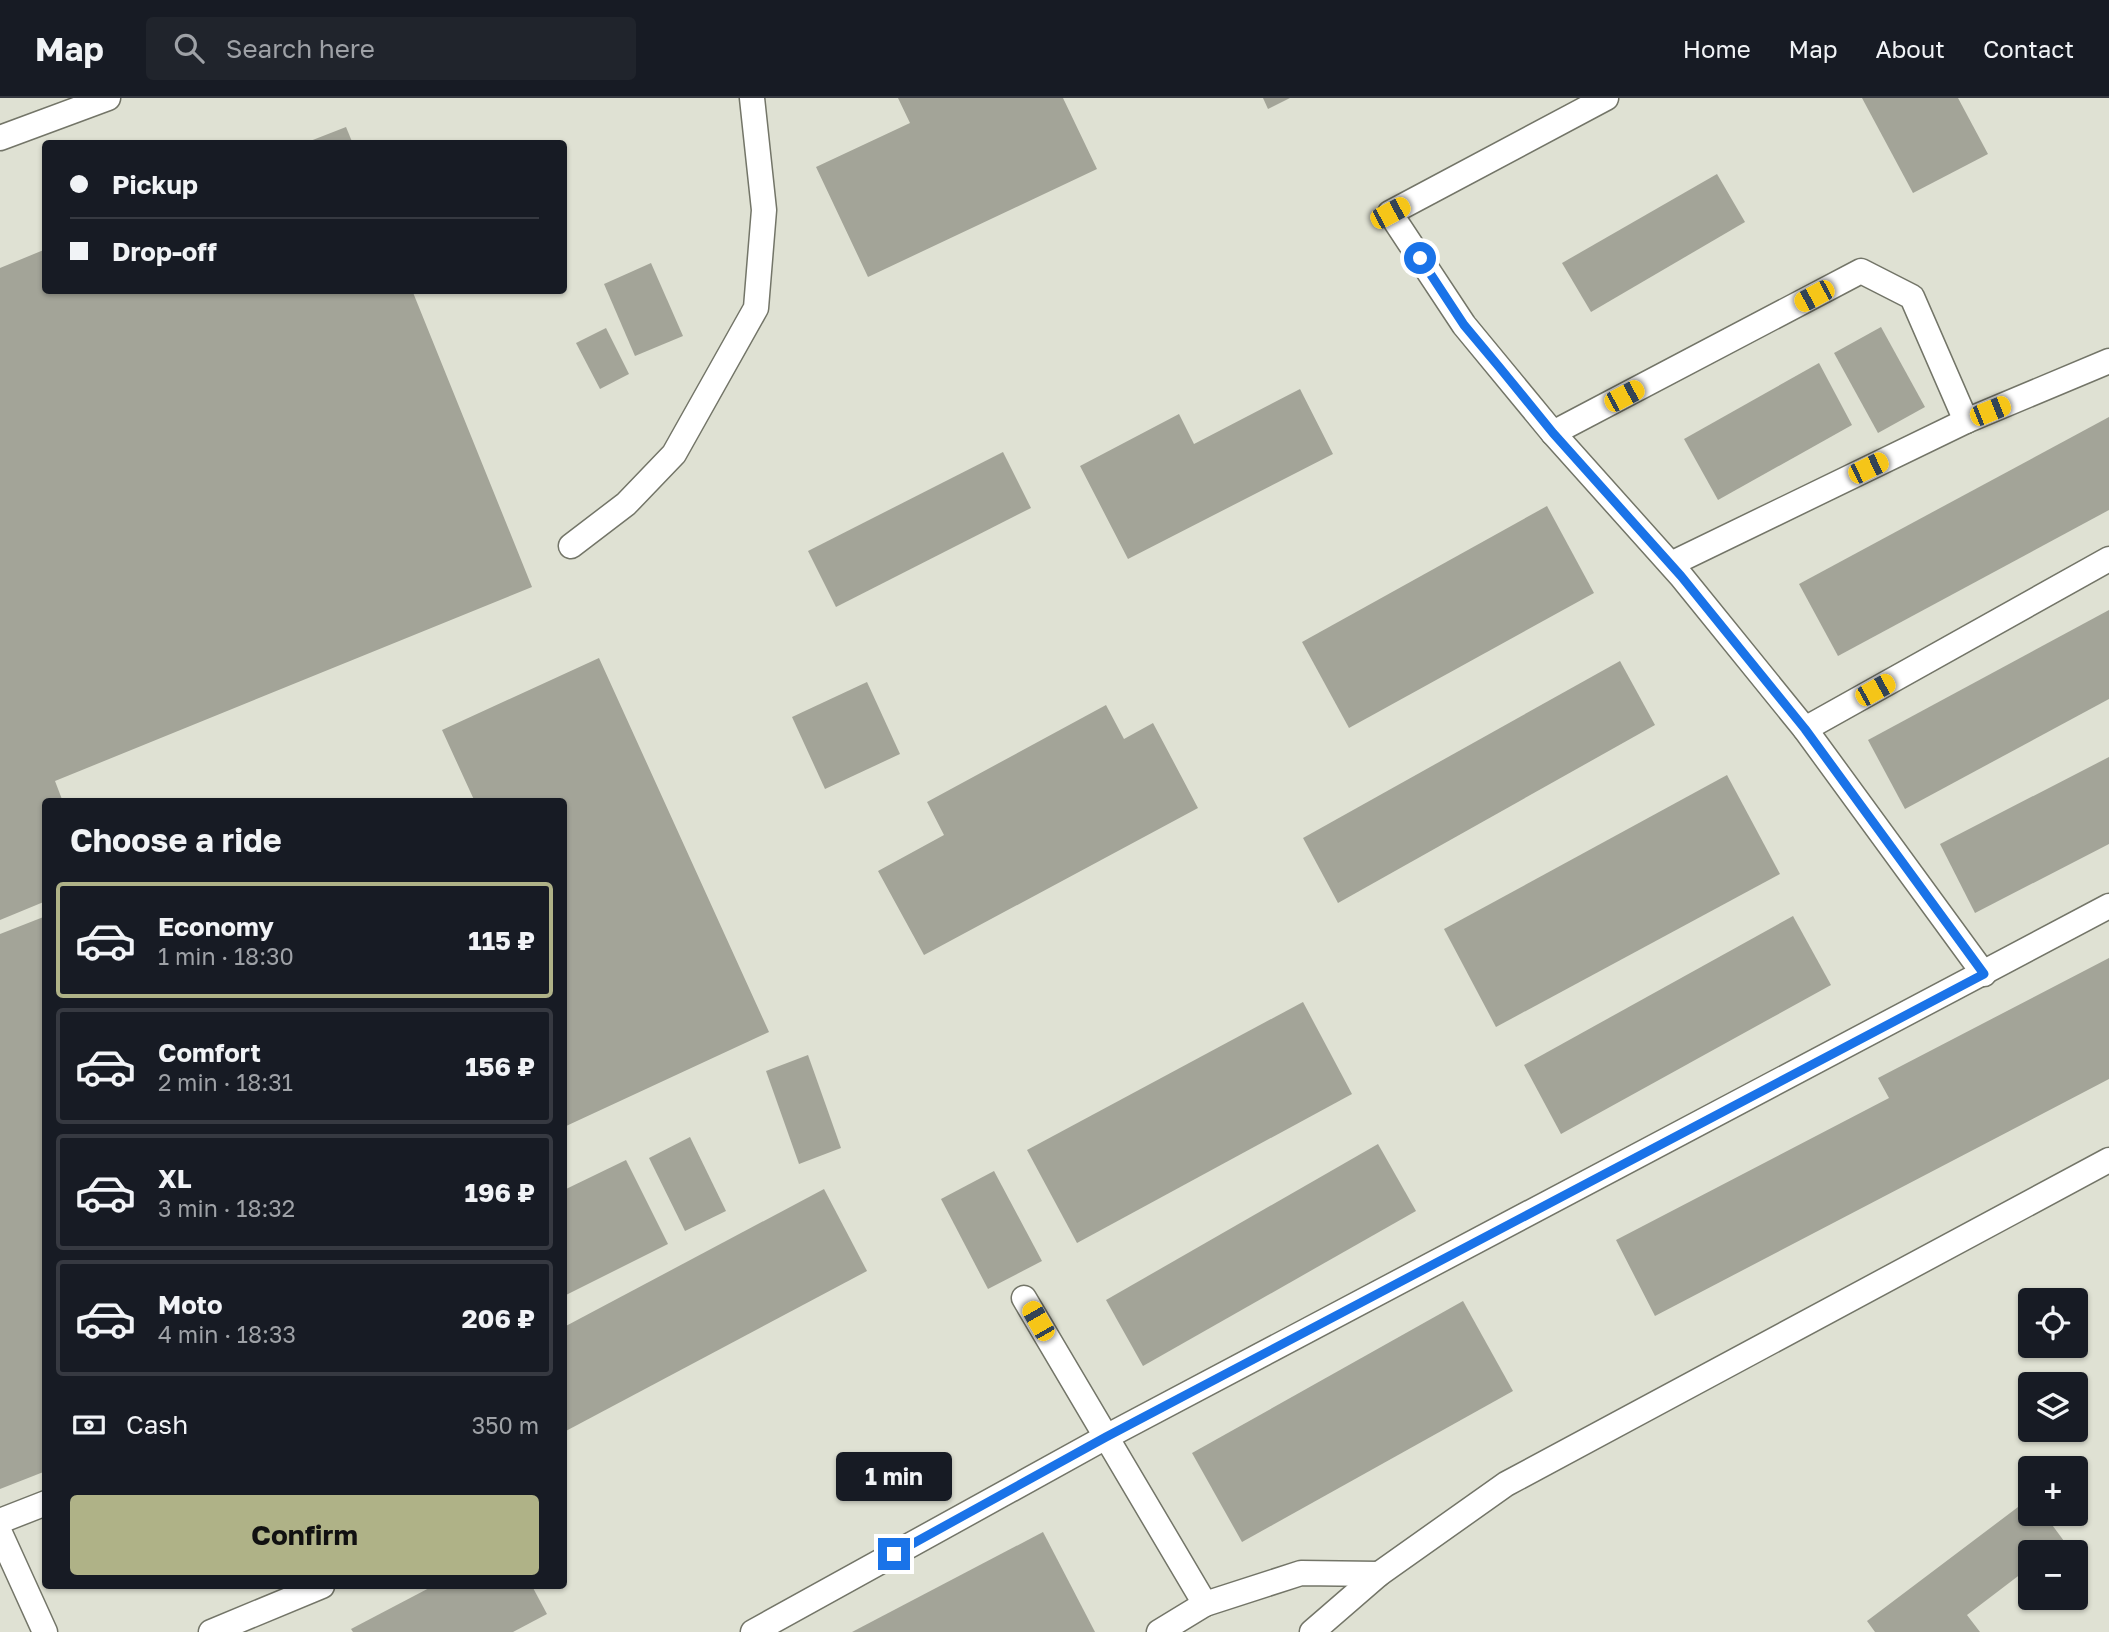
<!DOCTYPE html>
<html lang="en">
<head>
<meta charset="utf-8">
<style>
	:root { --surface:#171b24; --page:#20242c; --text:#f1f3f6; --muted:#9ea1a6; --line:#363941; --accent:#afb287 }
	body { margin:0; font-family:"Golos Text",sans-serif; background:var(--page); color:var(--text); height:100vh; display:flex; flex-direction:column; font-size:26px; white-space:nowrap }
	* { box-sizing:border-box; margin:0 }
	p { font-size:23px; color:var(--muted) }
	.icon { flex:none; width:38px; height:38px; fill:none; stroke:currentColor; stroke-width:2; stroke-linecap:round; stroke-linejoin:round }
	.map { position:relative; flex:1; overflow:hidden }
	.sheet { position:absolute; left:42px; top:700px; width:525px; height:791px; display:flex; flex-direction:column; background:var(--surface); border-radius:7px; box-shadow:0 2px 5px #0004 }
	.sheet>* { flex:none }
	.banner { position:absolute; left:42px; top:42px; width:525px; height:154px; border-radius:7px; box-shadow:0 2px 5px #0004; display:grid; align-content:center; height:154px; padding:0 28px; background:var(--surface) }
	.tools { position:absolute; left:2018px; top:1190px; display:grid; gap:14px }
	.tools a { display:grid; place-items:center; width:70px; height:70px; border-radius:7px; background:var(--surface); box-shadow:0 2px 5px #0004; font-size:35px }
	.end { position:absolute; width:32px; height:32px; margin:-16px; border:9px solid #1a73e8; background:#fff; box-shadow:0 0 0 4px #fff }
	.from { border-radius:50% }
	.bubble { position:absolute; height:49px; border-radius:7px; background:var(--surface); box-shadow:0 2px 5px #0004; font-size:23px; font-weight:700; line-height:49px; text-align:center }
	.car { position:absolute; width:21px; height:42px; margin:-21px -10px; border-radius:9px; box-shadow:0 0 5px 2px #0007; background:linear-gradient(#f5c518 24%,#345 0 40%,#f5c518 0 76%,#345 0 86%,#f5c518 0) }
	.banner b { display:flex; align-items:center; gap:24px; height:66px; font-size:26px }
	.banner b+b { border-top:2px solid var(--line) }
	.banner i { width:18px; height:18px; background:var(--text) }
	ul { padding:0; list-style:none }
	li { display:flex; align-items:center; gap:21px; height:116px; margin:0 14px 10px; padding:0 14px; border:4px solid var(--line); border-radius:7px }
	li div { flex:1 }
	li b { display:block; font-size:26px }
	li em { font-style:normal; font-weight:700 }
	li.selected { border-color:var(--accent) }
	li>.icon { width:63px; height:63px; stroke-width:1.5 }
	h2 { padding:0 28px; font-size:32px; line-height:84px }
	.pay { display:flex; align-items:center; gap:18px; height:77px; padding:0 28px; font-size:26px }
	.pay p { margin-inline-start:auto }
	.cta { display:flex; gap:14px; margin-top:auto; padding:14px 28px }
	.cta a { flex:1; height:80px; border-radius:7px; background:var(--accent); color:#111; font-size:28px; font-weight:700; line-height:80px; text-align:center }
	header { display:flex; align-items:center; gap:42px; box-sizing:border-box; height:98px; padding:0 35px; background:var(--surface); border-bottom:2px solid var(--line) }
	header strong { font-size:33px }
	nav { display:flex; gap:38px; margin-inline-start:auto; font-size:24px }
	.search { width:490px; height:63px; background:var(--page); display:flex; align-items:center; gap:18px; box-sizing:border-box; padding:0 24px; border-radius:7px; color:var(--muted); font-size:26px }
	.map>svg:first-child { display:block }
	.building { fill:#a3a498 }
	.lines { fill:none; stroke-linecap:round; stroke-linejoin:round }
	.service-casing { stroke:#737568; stroke-width:27 }
	.service { stroke:#fff; stroke-width:24 }
	.route { stroke:#1a73e8; stroke-width:9 }
</style>
</head>
<body>
<header>
<strong>Map</strong>
<div class="search"><svg class="icon" aria-label="search" viewBox="0 0 24 24"><circle cx="10" cy="10" r="6"/><path d="M15 15l6 6"/></svg>Search here</div>
<nav><a>Home</a><a>Map</a><a>About</a><a>Contact</a></nav>
</header>
<div class="map">
<svg width="2109" height="1534" viewBox="0 0 2109 1534">
	<rect width="100%" height="100%" fill="#dfe1d3"/>
	<g class="building">
		<path d="M898,0H1063L1097,71L868,179L816,69L910,25Z"/>
		<path d="M1263,0H1290L1268,11Z"/>
		<path d="M1862,0H1958L1988,56L1913,95Z"/>
		<path d="M346,29L353,46H305V45Z"/>
		<path d="M1717,76L1745,124L1591,214L1562,165Z"/>
		<path d="M46,151V192H412L532,489L55,683L63,704H46V803L0,822V170Z"/>
		<path d="M651,165L683,238L635,258L604,186Z"/>
		<path d="M1881,229L1925,309L1878,335L1834,255Z"/>
		<path d="M606,230L629,276L600,291L576,245Z"/>
		<path d="M1819,265L1852,327L1718,402L1684,341Z"/>
		<path d="M1300,291L1333,356L1128,461L1080,368L1179,316L1194,346Z"/>
		<path d="M2109,319V412L1838,558L1799,486Z"/>
		<path d="M1003,354L1031,410L836,509L808,453Z"/>
		<path d="M1547,408L1594,495L1349,630L1302,544Z"/>
		<path d="M2109,512V601L1905,711L1868,642Z"/>
		<path d="M599,560L769,934L564,1029V704H475L442,632Z"/>
		<path d="M1620,563L1655,627L1338,805L1303,740Z"/>
		<path d="M867,584L900,656L825,691L792,619Z"/>
		<path d="M1106,607L1124,641L1153,625L1198,710L924,857L878,773L944,737L927,704Z"/>
		<path d="M2109,659V746L1975,815L1940,746Z"/>
		<path d="M1727,677L1780,776L1496,929L1444,831Z"/>
		<path d="M46,818V1373L0,1391V836Z"/>
		<path d="M1793,818L1831,887L1561,1036L1524,967Z"/>
		<path d="M2109,860V981L1655,1218L1616,1142L1889,1000L1878,980Z"/>
		<path d="M1303,904L1352,996L1077,1145L1027,1052Z"/>
		<path d="M808,957L841,1050L799,1066L766,973Z"/>
		<path d="M690,1039L726,1113L685,1133L649,1060Z"/>
		<path d="M1378,1046L1416,1113L1143,1268L1106,1202Z"/>
		<path d="M626,1062L668,1146L564,1198V1092Z"/>
		<path d="M994,1073L1042,1163L988,1191L941,1101Z"/>
		<path d="M824,1091L867,1173L564,1334V1229Z"/>
		<path d="M1463,1203L1513,1293L1242,1444L1192,1355Z"/>
		<path d="M2030,1400V1416H2044L2064,1443L2050,1454H2030V1469L1967,1517L1980,1534H1875L1867,1523Z"/>
		<path d="M1043,1434L1095,1534H852Z"/>
		<path d="M433,1488H532L547,1516L513,1534H353L351,1531Z"/>
	</g>
	<g class="lines">
		<g class="service-casing">
			<g id="service">
				<path d="M1606,0L1390,115L1464,227L1553,335L1681,478L1805,631L1984,876"/>
				<path d="M0,40L108,0"/>
				<path d="M1553,335L1861,173L1912,199L1966,323"/>
				<path d="M571,448L626,406L674,356L756,210L764,112L752,0"/>
				<path d="M1671,466L1966,323L2109,263"/>
				<path d="M1805,631L2109,461"/>
				<path d="M1024,1200L1205,1506L1301,1475L1379,1476"/>
				<path d="M0,1423L46,1405"/>
				<path d="M0,1435L45,1534"/>
				<path d="M211,1534L322,1488"/>
				<path d="M753,1534L1106,1339L2109,808"/>
				<path d="M1159,1534L1205,1506"/>
				<path d="M1312,1534L1379,1476L1506,1386L2109,1062"/>
			</g>
		</g>
		<use href="#service" class="service"/>
	</g>
	<g class="lines">
		<path class="route" d="M894,1456L1106,1339L1984,876L1805,631L1681,478L1553,335L1500,270L1464,227L1420,160"/>
	</g>
</svg>
<div class="tools">
<a><svg class="icon" aria-label="locate" viewBox="0 0 24 24"><circle cx="12" cy="12" r="6"/><path d="M12 2v4M12 18v4M2 12h4M18 12h4"/></svg></a>
<a><svg class="icon" aria-label="layers" viewBox="0 0 24 24"><path d="M12 4l9 5-9 5-9-5zM3 14l9 5 9-5"/></svg></a>
<a>+</a>
<a>−</a>
</div>
<i class="end from" style="left:1420px;top:160px"></i>
<i class="end" style="left:894px;top:1456px"></i>
<div class="bubble" style="left:836px;top:1354px;width:116px">1 min</div>
<i class="car" style="left:1390px;top:115px;rotate:62deg"></i>
<i class="car" style="left:1814px;top:198px;rotate:242deg"></i>
<i class="car" style="left:1624px;top:298px;rotate:62deg"></i>
<i class="car" style="left:1990px;top:313px;rotate:68deg"></i>
<i class="car" style="left:1868px;top:370px;rotate:64deg"></i>
<i class="car" style="left:1875px;top:592px;rotate:61deg"></i>
<i class="car" style="left:1038px;top:1223px;rotate:330deg"></i>
<div class="banner">
<b><i class="from"></i>Pickup</b>
<b><i></i>Drop-off</b>
</div>
<section class="sheet">
<h2>Choose a ride</h2>
<ul>
<li class="selected"><svg class="icon" aria-label="car" viewBox="0 0 24 24"><path d="M5 17H2v-5l4-1 3-4h7l3 4 3 1v5h-3M9 17h6M6 11h13"/><circle cx="7" cy="17" r="2"/><circle cx="17" cy="17" r="2"/></svg><div><b>Economy</b><p>1 min · 18:30</p></div><em>115 ₽</em></li>
<li><svg class="icon" aria-label="car" viewBox="0 0 24 24"><path d="M5 17H2v-5l4-1 3-4h7l3 4 3 1v5h-3M9 17h6M6 11h13"/><circle cx="7" cy="17" r="2"/><circle cx="17" cy="17" r="2"/></svg><div><b>Comfort</b><p>2 min · 18:31</p></div><em>156 ₽</em></li>
<li><svg class="icon" aria-label="car" viewBox="0 0 24 24"><path d="M5 17H2v-5l4-1 3-4h7l3 4 3 1v5h-3M9 17h6M6 11h13"/><circle cx="7" cy="17" r="2"/><circle cx="17" cy="17" r="2"/></svg><div><b>XL</b><p>3 min · 18:32</p></div><em>196 ₽</em></li>
<li><svg class="icon" aria-label="car" viewBox="0 0 24 24"><path d="M5 17H2v-5l4-1 3-4h7l3 4 3 1v5h-3M9 17h6M6 11h13"/><circle cx="7" cy="17" r="2"/><circle cx="17" cy="17" r="2"/></svg><div><b>Moto</b><p>4 min · 18:33</p></div><em>206 ₽</em></li>
</ul>
<div class="pay"><svg class="icon" aria-label="cash" viewBox="0 0 24 24"><path d="M3 7h18v10H3z"/><circle cx="12" cy="12" r="2"/></svg>Cash<p>350 m</p></div>
<div class="cta"><a>Confirm</a></div>
</section>
</div>
</body>
</html>
